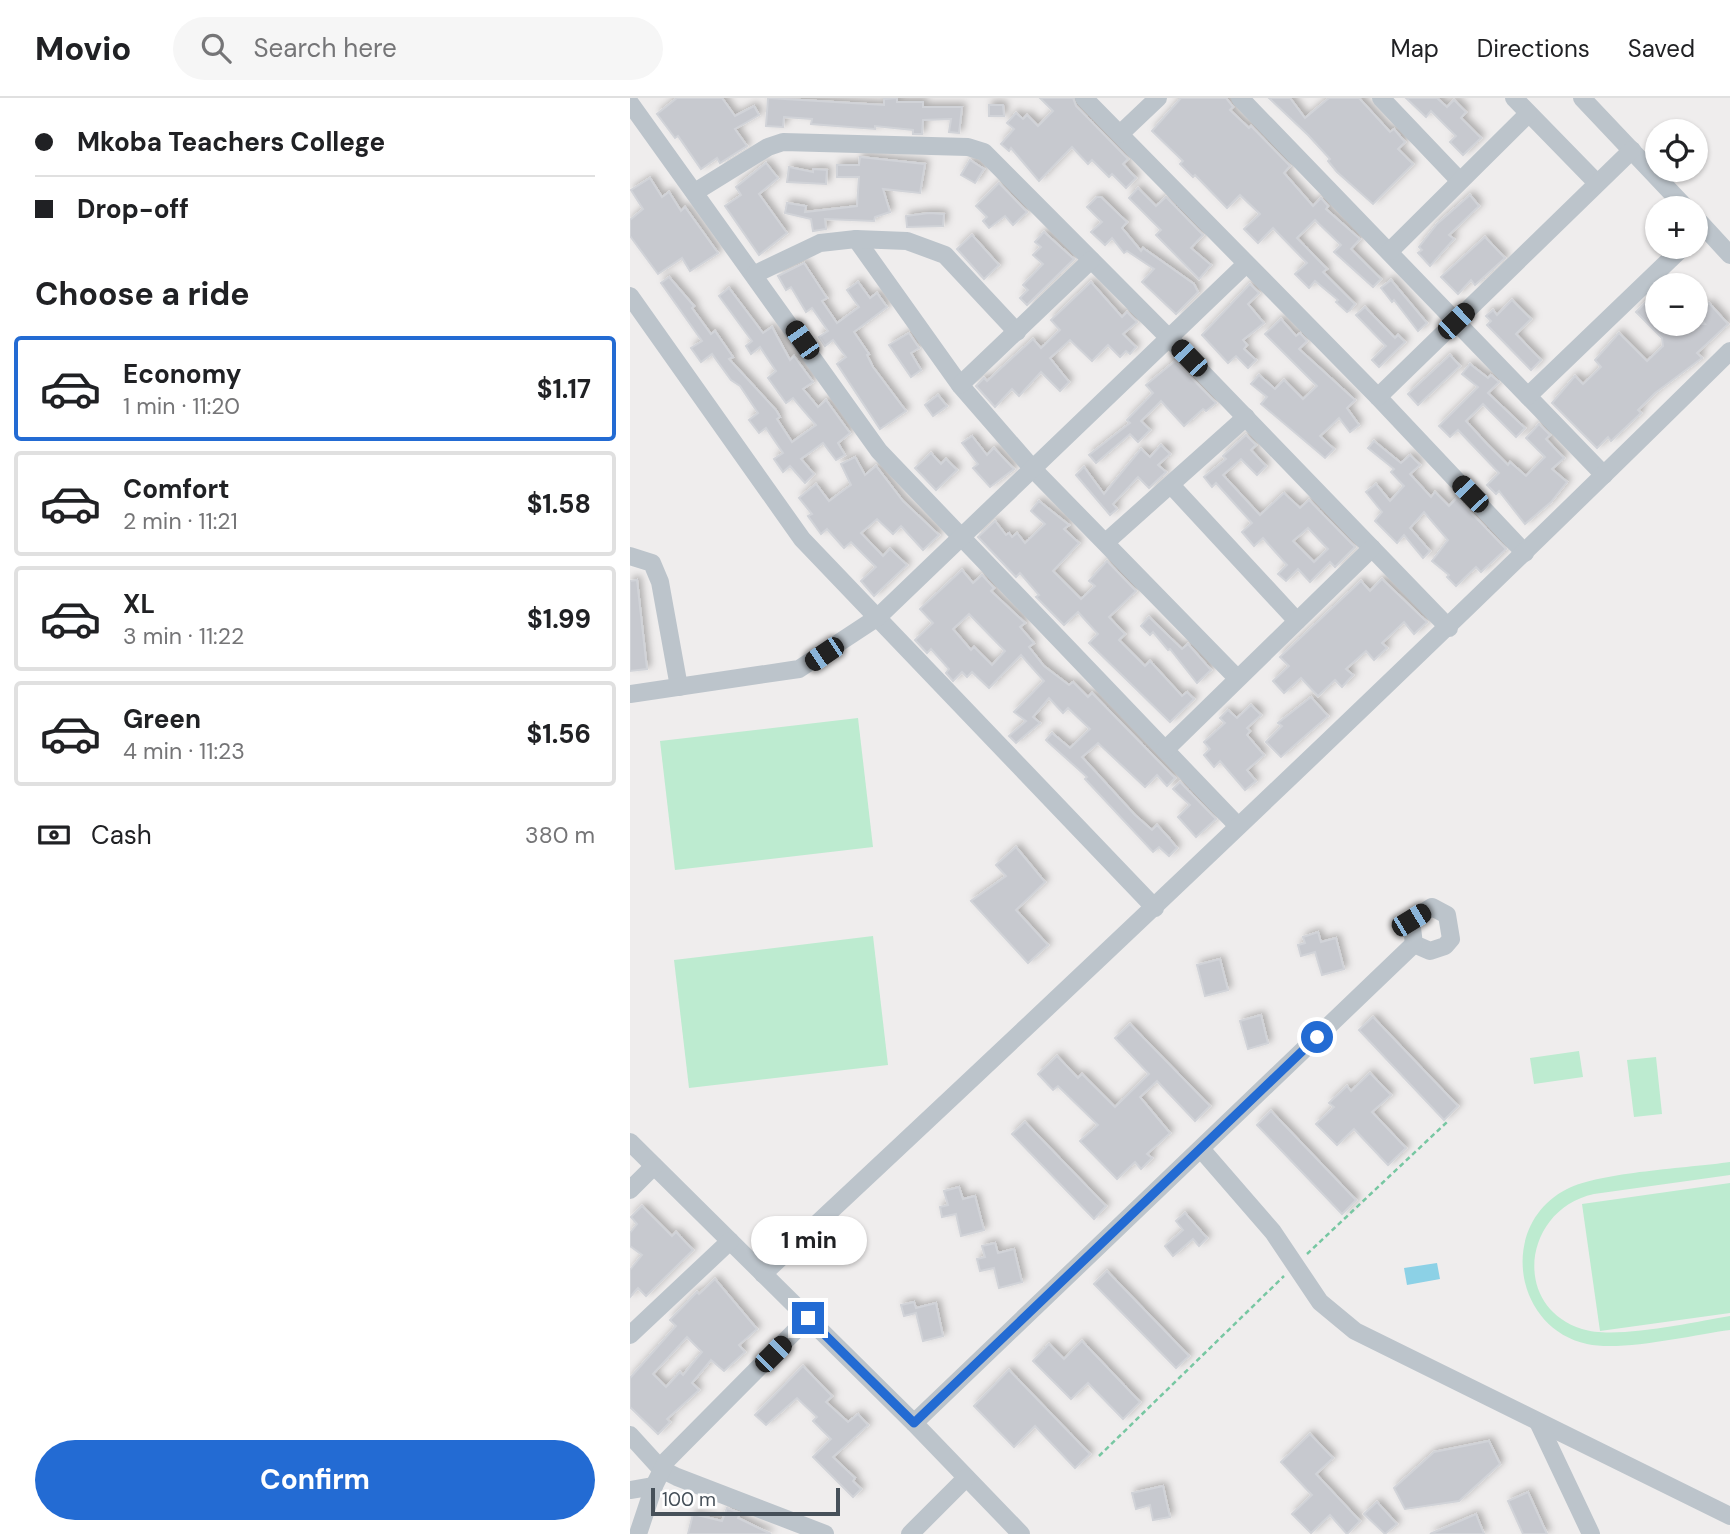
<!DOCTYPE html>
<html lang="en">
<head>
<meta charset="utf-8">
<style>
	:root { --surface:#fff; --page:#f6f6f6; --text:#202124; --muted:#757577; --line:#e0e0e0; --accent:#236bd3 }
	body { margin:0; font-family:"DM Sans",sans-serif; background:var(--page); color:var(--text); height:100vh; display:flex; flex-direction:column; font-size:26px; white-space:nowrap }
	* { box-sizing:border-box; margin:0 }
	p { font-size:23px; color:var(--muted) }
	.icon { flex:none; width:38px; height:38px; fill:none; stroke:currentColor; stroke-width:2; stroke-linecap:round; stroke-linejoin:round }
	.map { position:relative; flex:1; overflow:hidden }
	.drawer { display:flex; flex-direction:column; background:var(--surface); width:630px }
	.drawer>* { flex:none }
	.guide { display:grid; align-content:center; height:154px; padding:0 35px; background:var(--surface) }
	.fabs { position:absolute; left:1015px; top:21px; display:grid; gap:14px }
	.fabs a { display:grid; place-items:center; width:63px; height:63px; border-radius:50%; background:var(--surface); box-shadow:0 2px 5px #0004; font-size:35px }
	.scale { position:absolute; left:21px; bottom:18px; width:189px; box-sizing:border-box; padding-left:7px; border:4px solid #465059; border-top:0; font-size:19px; line-height:24px; white-space:nowrap; color:#465059; -webkit-text-stroke:5px #fff; paint-order:stroke }
	.end { position:absolute; width:32px; height:32px; margin:-16px; border:9px solid #236bd3; background:#fff; box-shadow:0 0 0 4px #fff }
	.from { border-radius:50% }
	.bubble { position:absolute; height:49px; border-radius:24px; background:var(--surface); box-shadow:0 2px 5px #0004; font-size:23px; font-weight:700; line-height:49px; text-align:center }
	.car { position:absolute; width:21px; height:42px; margin:-21px -10px; border-radius:9px; box-shadow:0 0 5px 2px #0007; background:linear-gradient(#222 24%,#8ab4d8 0 40%,#222 0 76%,#8ab4d8 0 86%,#222 0) }
	.guide b { display:flex; align-items:center; gap:24px; height:66px; font-size:26px }
	.guide b+b { border-top:2px solid var(--line) }
	.guide i { width:18px; height:18px; background:var(--text) }
	ul { padding:0; list-style:none }
	li { display:flex; align-items:center; gap:21px; height:105px; margin:0 14px 10px; padding:0 21px; border:4px solid var(--line); border-radius:7px }
	li div { flex:1 }
	li b { display:block; font-size:26px }
	li em { font-style:normal; font-weight:700 }
	li.selected { border-color:var(--accent) }
	li>.icon { width:63px; height:63px; stroke-width:1.5 }
	h2 { padding:0 35px; font-size:32px; line-height:84px }
	.pay { display:flex; align-items:center; gap:18px; height:77px; padding:0 35px; font-size:26px }
	.pay p { margin-inline-start:auto }
	.button { display:flex; gap:14px; margin-top:auto; padding:14px 35px }
	.button a { flex:1; height:80px; border-radius:42px; background:var(--accent); color:#fff; font-size:28px; font-weight:700; line-height:80px; text-align:center }
	header { display:flex; align-items:center; gap:42px; box-sizing:border-box; height:98px; padding:0 35px; background:var(--surface); border-bottom:2px solid var(--line) }
	header strong { font-size:33px }
	nav { display:flex; gap:38px; margin-inline-start:auto; font-size:24px }
	.search { width:490px; height:63px; background:var(--page); display:flex; align-items:center; gap:18px; box-sizing:border-box; padding:0 24px; border-radius:38px; color:var(--muted); font-size:26px }
	main { display:flex; flex:1; min-height:0 }
	.map>svg:first-child { display:block }
	.green { fill:#bdebd0 }
	.water { fill:#8cd1e6 }
	.building { fill:#c7c9cf; stroke:#d1d3d8; stroke-width:2; fill-rule:evenodd; filter:url(#shadow) }
	.lines { fill:none; stroke-linecap:round; stroke-linejoin:round }
	.path { stroke:#77c7a2; stroke-width:2.5; stroke-dasharray:5 3.5; stroke-linecap:butt }
	.minor { stroke:#bcc4cb; stroke-width:18 }
	.route { stroke:#236bd3; stroke-width:9 }
</style>
</head>
<body>
<header>
<strong>Movio</strong>
<div class="search"><svg class="icon" aria-label="search" viewBox="0 0 24 24"><circle cx="10" cy="10" r="6"/><path d="M15 15l6 6"/></svg>Search here</div>
<nav><a>Map</a><a>Directions</a><a>Saved</a></nav>
</header>
<main>
<section class="drawer">
<div class="guide">
<b><i class="from"></i>Mkoba Teachers College</b>
<b><i></i>Drop-off</b>
</div>
<h2>Choose a ride</h2>
<ul>
<li class="selected"><svg class="icon" aria-label="car" viewBox="0 0 24 24"><path d="M5 17H2v-5l4-1 3-4h7l3 4 3 1v5h-3M9 17h6M6 11h13"/><circle cx="7" cy="17" r="2"/><circle cx="17" cy="17" r="2"/></svg><div><b>Economy</b><p>1 min · 11:20</p></div><em>$1.17</em></li>
<li><svg class="icon" aria-label="car" viewBox="0 0 24 24"><path d="M5 17H2v-5l4-1 3-4h7l3 4 3 1v5h-3M9 17h6M6 11h13"/><circle cx="7" cy="17" r="2"/><circle cx="17" cy="17" r="2"/></svg><div><b>Comfort</b><p>2 min · 11:21</p></div><em>$1.58</em></li>
<li><svg class="icon" aria-label="car" viewBox="0 0 24 24"><path d="M5 17H2v-5l4-1 3-4h7l3 4 3 1v5h-3M9 17h6M6 11h13"/><circle cx="7" cy="17" r="2"/><circle cx="17" cy="17" r="2"/></svg><div><b>XL</b><p>3 min · 11:22</p></div><em>$1.99</em></li>
<li><svg class="icon" aria-label="car" viewBox="0 0 24 24"><path d="M5 17H2v-5l4-1 3-4h7l3 4 3 1v5h-3M9 17h6M6 11h13"/><circle cx="7" cy="17" r="2"/><circle cx="17" cy="17" r="2"/></svg><div><b>Green</b><p>4 min · 11:23</p></div><em>$1.56</em></li>
</ul>
<div class="pay"><svg class="icon" aria-label="cash" viewBox="0 0 24 24"><path d="M3 7h18v10H3z"/><circle cx="12" cy="12" r="2"/></svg>Cash<p>380 m</p></div>
<div class="button"><a>Confirm</a></div>
</section>
<div class="map">
<svg width="1100" height="1436" viewBox="0 0 1100 1436">
	<defs>
		<filter id="shadow"><feDropShadow dx="3.5" dy="-3.5" stdDeviation="3.5" flood-color="#0004"/></filter>
	</defs>
	<rect width="100%" height="100%" fill="#efeded"/>
	<g class="green">
		<path d="M228,620L243,749L45,772L30,643Z"/>
		<path d="M243,838L258,967L59,990L44,862Z"/>
		<path d="M949,953L953,979L904,986L900,960Z"/>
		<path d="M1026,959L1032,1016L1004,1019L997,962Z"/>
		<path d="M1100,1064V1077L964,1096C894,1111 880,1208 952,1231C985,1242 1063,1224 1100,1218V1232C1062,1237 992,1254 957,1246C883,1230 868,1126 937,1091C970,1074 1059,1070 1100,1064Z"/>
		<path d="M1100,1085V1215L970,1233L952,1106Z"/>
	</g>
	<path class="water" d="M807,1165L810,1181L777,1187L774,1170Z"/>
	<g class="building">
		<path d="M47,0H92L105,18L124,8L129,17L105,31L117,48L90,65L87,60L71,71L48,38L45,40L27,16Z"/>
		<path d="M138,0L254,7V1L267,0V4H293V9H332L329,35L319,34L321,21L293,22L292,36H283V32L245,28V31L181,26L182,21L154,19L153,29L136,28Z"/>
		<path d="M410,0H443L446,8L498,61L493,66L506,80L496,90L482,76L479,79L462,62L458,66L442,49L409,83L381,50L379,53L371,46L384,31L377,25L386,15L393,21L397,17L408,28L423,13Z"/>
		<path d="M551,0H596L603,9L600,12L619,30L621,28L660,68L654,75L683,108L691,100L698,108L696,111L730,141L721,151L751,181L743,189L704,154L711,147L685,122L667,140L697,171L693,174L725,206L720,212L717,214L706,204L708,202L685,183L679,190L665,176L677,165L643,130L628,145L614,131L630,116L610,97L597,110L565,77L563,79L550,66L553,63L522,33Z"/>
		<path d="M639,0H660L675,20L699,0H729L760,34L764,31L775,44L768,51L783,66L743,106L707,74L698,63L700,61L678,37Z"/>
		<path d="M776,0H807L817,9L824,2L836,14L831,20L851,40L833,57L820,44L826,38L801,13L796,19Z"/>
		<path d="M359,7H373L374,18H359Z"/>
		<path d="M230,59L295,66L290,95L253,91L260,114L245,119L244,123L195,121L196,131L183,133L181,121L155,115L157,105L176,108L175,114L227,108L229,79H207V67H229Z"/>
		<path d="M340,62L354,71L345,85L331,77Z"/>
		<path d="M136,65L148,80L129,96L157,135L129,157L95,108L111,97L106,89Z"/>
		<path d="M159,69L183,74V71L197,72L196,86L157,84Z"/>
		<path d="M20,80L32,99L39,94L51,113L55,109L88,155L60,173L52,160L28,176L0,138V122L13,111L1,92Z"/>
		<path d="M369,85L397,114L383,127L375,118L359,130L353,123L357,119L346,108Z"/>
		<path d="M508,90L526,108L536,99L573,137L561,150L581,167L569,181L526,137L531,132L499,100Z"/>
		<path d="M840,97L849,108L819,137L824,141L800,168L788,155L792,152L789,149L807,126Z"/>
		<path d="M467,99H471L497,124L492,130L511,153L513,150L564,186L568,194L546,216L512,184L524,171L497,153L494,155L482,140L475,147L461,134L472,124L457,109Z"/>
		<path d="M299,115L314,116L313,128L277,129L276,118Z"/>
		<path d="M414,134L444,161L397,207L390,200L398,192L393,187L413,166L403,157L411,149L405,144Z"/>
		<path d="M342,137L369,167L354,181L327,151Z"/>
		<path d="M855,139L875,160L845,187L841,182L828,196L811,179Z"/>
		<path d="M174,165L197,200L192,203L207,225L229,209L217,192L228,184L240,200L247,195L257,209L224,234L239,256L237,257L243,269L276,313L250,331L207,266L216,259L203,242L195,248L189,239L198,233L182,210L176,214L161,189L156,192L148,178Z"/>
		<path d="M39,179L64,208L62,210L81,236L85,233L103,259L99,261L146,312L150,319L147,321L162,344L186,327L163,300L156,305L138,280L146,273L130,249L121,256L116,248L122,243L89,198L99,190L133,235L142,229L160,262L164,258L183,284L173,291L188,309L196,302L220,335L208,345L215,357L206,362L193,345L171,361L184,376L175,385L160,368L153,374L144,361L153,355L136,330L129,335L119,322L128,315L110,288L101,282L82,256L71,264L61,250L72,243L31,185Z"/>
		<path d="M761,182L797,225L788,233L764,202L762,204L751,190Z"/>
		<path d="M461,184L492,219L497,214L507,224L493,236L506,249L500,256L496,253L490,259L478,247L462,263L440,242L420,260L439,284L430,293L411,274L389,298L382,291L365,309L346,288L354,280L357,283L403,241L411,250L430,232L421,222Z"/>
		<path d="M620,186L629,195L618,206L634,225L613,242L617,247L614,251L626,262L618,270L606,258L598,265L572,237Z"/>
		<path d="M882,202L901,221L886,236L911,262L901,272L857,227L861,223L856,218L863,212L867,217Z"/>
		<path d="M1018,202L1027,212V226H1041L1048,234L1057,226H1075L1067,216L1079,205L1098,226L1067,255L1072,260L1025,295L1008,312L1011,315L981,343L978,339L967,350L922,305L945,278L953,286L971,269L965,262L989,235L1017,263L1033,248L1032,240L1006,214Z"/>
		<path d="M735,209L765,240L768,237L775,244L749,269L742,262L756,248L726,217Z"/>
		<path d="M651,221L666,238L670,235L677,243L669,251L725,302L717,310L729,327L720,334L709,320L690,338L704,351L695,360L631,306L637,299L621,286L629,277L645,291L654,282L673,301L687,288L635,236Z"/>
		<path d="M279,235L289,250L281,255L291,272L281,279L259,247Z"/>
		<path d="M820,257L830,268L788,307L778,296Z"/>
		<path d="M545,263L586,305L576,313L573,311L554,328L531,303L511,323L520,332L508,344L500,336L466,365L459,357L500,325L497,322L523,295L516,287Z"/>
		<path d="M840,266L858,280L861,277L869,284L858,295L895,330L886,339L853,306L836,323L857,346L878,367L880,364L896,378L915,359L896,340L909,326L920,337L916,341L934,360L922,371L937,384L921,404L895,426L869,393L866,396L857,387L869,375L828,332L820,339L809,328L848,289L832,276Z"/>
		<path d="M308,297L317,308L303,318L295,307Z"/>
		<path d="M616,337L626,347L621,352L636,368L627,377L611,361L593,377L630,417L654,395L670,410L679,402L725,449L705,469L700,464L680,484L668,471L656,483L648,476L657,467L633,440L624,448L612,434L622,425L586,385L582,389L574,379L596,361L593,358ZM678,430L698,451L684,464L663,443Z"/>
		<path d="M342,338L357,357L364,350L384,371L360,389L343,370L348,366L332,345Z"/>
		<path d="M744,343L771,365L780,357L790,367L780,376L801,399L805,394L819,408L827,400L876,451L851,474L846,469L826,488L817,479L819,477L802,463L818,442L794,414L780,430L800,453L793,460L774,437L767,445L745,423L752,414L736,394L746,386L760,403L774,388L761,374L764,371L738,350Z"/>
		<path d="M531,347L540,356L528,367L536,374L519,390L508,379L483,406L487,411L480,417L446,377L454,369L474,396L511,351L520,359Z"/>
		<path d="M301,355L311,366L316,361L327,372L306,392L285,370Z"/>
		<path d="M225,359L235,377L246,368L273,403L309,437L293,452L271,428L263,436L247,421L231,435L253,458L260,451L277,467L244,498L231,483L246,469L221,444L214,450L197,431L191,436L178,418L182,416L169,400L186,386L199,403L218,389L221,387L211,366Z"/>
		<path d="M409,403L439,427L434,431L449,445L423,473L451,501L465,488L459,483L477,463L506,493L479,519L495,536L489,542L515,568L520,563L552,598L557,594L564,601L540,624L459,545L468,536L448,514L434,527L406,499L409,497L390,475L386,479L348,439L365,423L376,437L379,435L382,439L387,435L395,445L415,426L401,413Z"/>
		<path d="M332,472L343,485L352,477L364,490L361,493L395,525L390,529L404,545L399,549L414,568L439,587L443,584L458,599L462,595L545,680L537,688L527,677L515,689L468,645L452,659L505,717L522,732L527,727L539,740L547,750L539,758L529,749L523,754L455,681L457,679L418,644L416,642L422,635L440,650L460,631L438,610L433,615L419,600L403,619L410,625L386,645L379,638L396,623L384,614L414,583L391,557L359,590L342,574L337,579L332,574L323,583L316,575L319,571L301,551L297,555L285,542L303,525L290,511ZM339,516L375,553L362,567L344,549L341,552L323,531Z"/>
		<path d="M752,481L797,524L784,536L774,524L752,545L757,550L744,562L736,553L716,571L723,577L712,589L705,582L688,598L671,580L654,595L643,583L659,568L650,559L731,483L740,493Z"/>
		<path d="M7,482L17,571L0,573V483Z"/>
		<path d="M519,519L552,551L558,546L581,572L567,585L540,551L538,552L523,534L520,537L511,528Z"/>
		<path d="M681,599L698,618L651,659L636,644L652,628L648,625Z"/>
		<path d="M621,607L631,617L617,630L620,633L617,637L634,657L617,672L626,683L615,692L590,663L584,669L574,657L580,651L574,644L595,625L590,620L598,612L607,620Z"/>
		<path d="M550,684L586,721L566,739L548,719L560,707L543,691Z"/>
		<path d="M386,749L415,784L386,812L418,847L398,865L341,803L376,778L366,767Z"/>
		<path d="M688,834L691,844L706,840L714,871L692,877L685,854L671,858L668,847L675,845L673,839Z"/>
		<path d="M590,861L598,892L575,898L567,867Z"/>
		<path d="M631,917L638,945L618,951L610,923Z"/>
		<path d="M743,919L828,1008L814,1022L729,932Z"/>
		<path d="M500,926L580,1008L565,1023L527,983L510,999L540,1035L517,1056L522,1060L511,1071L505,1064L487,1081L450,1043L468,1027L428,988L423,992L408,976L427,958L448,980L452,976L485,1009L519,976L485,940Z"/>
		<path d="M740,975L761,997L742,1014L776,1050L758,1067L724,1031L707,1047L686,1026L704,1009L699,1005L717,988L721,993Z"/>
		<path d="M641,1013L726,1102L712,1116L627,1027Z"/>
		<path d="M395,1024L476,1108L464,1121L382,1036Z"/>
		<path d="M329,1089L333,1101L345,1098L354,1132L331,1138L326,1116L312,1119L310,1109L318,1107L314,1093Z"/>
		<path d="M12,1108L42,1138L46,1134L63,1152L16,1198L8,1190L0,1199V1172L12,1157L0,1148V1135L7,1126L1,1119Z"/>
		<path d="M555,1115L577,1140L569,1148L563,1141L543,1158L535,1148L553,1132L546,1123Z"/>
		<path d="M365,1145L368,1155L384,1151L392,1184L369,1190L364,1170L350,1173L347,1161L355,1159L352,1148Z"/>
		<path d="M477,1173L559,1258L546,1270L464,1186Z"/>
		<path d="M85,1181L127,1231L109,1247L115,1254L94,1273L81,1262L62,1285L69,1292L37,1321L40,1324L28,1336L0,1309V1280L46,1228L40,1222L67,1194L69,1196ZM57,1239L72,1254L53,1277L50,1274L36,1289L23,1276Z"/>
		<path d="M284,1204L286,1210L306,1205L313,1238L293,1243L286,1215L274,1218L271,1207Z"/>
		<path d="M452,1243L510,1304L493,1321L458,1285L441,1301L403,1263L419,1246L434,1261Z"/>
		<path d="M173,1268L202,1298L196,1304L218,1324L228,1316L238,1327L203,1359L225,1380L223,1383L231,1391L223,1399L183,1359L201,1341L183,1323L187,1319L167,1300L136,1327L125,1317Z"/>
		<path d="M379,1272L460,1356L445,1370L405,1328L384,1349L344,1308Z"/>
		<path d="M680,1336L703,1360L686,1376L730,1423L717,1436L700,1417L681,1435L662,1416L682,1397L651,1364Z"/>
		<path d="M859,1343L870,1366L829,1403L775,1411L764,1390L804,1354Z"/>
		<path d="M533,1388L540,1419L523,1422L520,1407L506,1411L502,1395Z"/>
		<path d="M898,1394L917,1436H893L878,1403Z"/>
		<path d="M747,1404L767,1426L755,1436L734,1416Z"/>
		<path d="M97,1410L110,1415L108,1420L141,1436H58L63,1416L92,1423Z"/>
		<path d="M846,1416L854,1436H800Z"/>
	</g>
	<g class="lines">
		<g class="path">
			<path d="M677,1156L817,1024"/>
			<path d="M469,1358L654,1178"/>
		</g>
		<g class="minor">
			<path d="M454,0L748,299L895,455"/>
			<path d="M610,0L974,377"/>
			<path d="M751,0L829,82"/>
			<path d="M884,0L967,85"/>
			<path d="M952,0L1056,110"/>
			<path d="M0,5L249,353L608,728"/>
			<path d="M490,36L528,0"/>
			<path d="M65,94L138,49L153,44L338,49L354,54L539,240L819,530"/>
			<path d="M1066,120L1100,157"/>
			<path d="M226,141L330,287L402,370L607,580"/>
			<path d="M760,153L898,16"/>
			<path d="M125,176L190,145L226,141L277,143L315,157L387,234"/>
			<path d="M0,198L172,441L525,810"/>
			<path d="M330,287L461,162"/>
			<path d="M898,298L1053,149"/>
			<path d="M748,299L1002,52"/>
			<path d="M541,387L667,523"/>
			<path d="M476,444L616,319"/>
			<path d="M0,458L22,465L30,484L49,589"/>
			<path d="M0,596L169,571L248,519L616,166"/>
			<path d="M535,652L742,450"/>
			<path d="M802,809L817,817L821,841L815,848L800,853L784,846L781,822Z"/>
			<path d="M0,1044L284,1325L391,1436"/>
			<path d="M571,1051L643,1134L690,1204L725,1233L1100,1418"/>
			<path d="M0,1092L24,1068"/>
			<path d="M133,1176C459,872 783,566 1100,253"/>
			<path d="M0,1237L100,1143"/>
			<path d="M908,1324L961,1436"/>
			<path d="M284,1325L784,846"/>
			<path d="M0,1337L31,1371L47,1379L195,1436"/>
			<path d="M0,1392L24,1388"/>
			<path d="M8,1436L24,1388L37,1362L178,1220"/>
			<path d="M280,1436L336,1380"/>
		</g>
	</g>
	<g class="lines">
		<path class="route" d="M178,1220L284,1325L687,939"/>
	</g>
</svg>
<div class="fabs">
<a><svg class="icon" aria-label="locate" viewBox="0 0 24 24"><circle cx="12" cy="12" r="6"/><path d="M12 2v4M12 18v4M2 12h4M18 12h4"/></svg></a>
<a>+</a>
<a>−</a>
</div>
<div class="scale">100 m</div>
<i class="end from" style="left:687px;top:939px"></i>
<i class="end" style="left:178px;top:1220px"></i>
<div class="bubble" style="left:121px;top:1118px;width:116px">1 min</div>
<i class="car" style="left:826px;top:223px;rotate:46deg"></i>
<i class="car" style="left:172px;top:242px;rotate:325deg"></i>
<i class="car" style="left:559px;top:260px;rotate:316deg"></i>
<i class="car" style="left:840px;top:396px;rotate:316deg"></i>
<i class="car" style="left:194px;top:556px;rotate:236deg"></i>
<i class="car" style="left:781px;top:822px;rotate:59deg"></i>
<i class="car" style="left:143px;top:1256px;rotate:45deg"></i>
</div>
</main>
</body>
</html>
